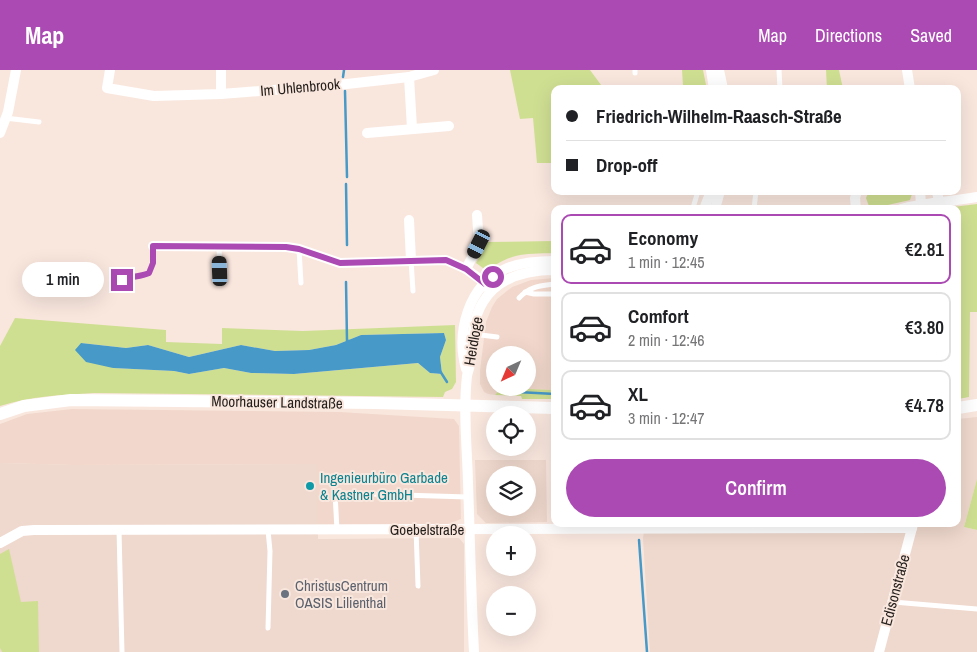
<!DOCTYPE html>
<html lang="en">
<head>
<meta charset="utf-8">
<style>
	:root { --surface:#fff; --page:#f6f6f6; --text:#202124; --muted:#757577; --line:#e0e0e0; --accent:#aa4ab2 }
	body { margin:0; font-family:"Archivo Narrow",sans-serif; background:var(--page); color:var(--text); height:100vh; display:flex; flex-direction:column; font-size:19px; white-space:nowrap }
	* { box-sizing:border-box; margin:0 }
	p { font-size:16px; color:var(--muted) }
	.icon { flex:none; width:28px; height:28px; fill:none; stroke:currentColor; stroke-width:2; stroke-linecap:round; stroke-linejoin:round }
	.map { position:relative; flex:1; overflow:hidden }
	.drawer { position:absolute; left:551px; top:135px; width:410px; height:322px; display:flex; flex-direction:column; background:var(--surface); border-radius:10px; box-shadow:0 5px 20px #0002 }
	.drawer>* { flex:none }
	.top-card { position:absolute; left:551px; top:15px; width:410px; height:110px; border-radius:10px; box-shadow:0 5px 20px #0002; display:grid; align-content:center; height:110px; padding:0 15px; background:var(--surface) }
	.needle { width:32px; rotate:224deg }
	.fabs { position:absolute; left:486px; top:276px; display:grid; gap:10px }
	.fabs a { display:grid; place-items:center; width:50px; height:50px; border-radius:50%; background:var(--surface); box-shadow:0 5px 20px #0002; font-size:25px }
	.end { position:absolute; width:22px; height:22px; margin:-11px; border:6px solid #aa4ab2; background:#fff; box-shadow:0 0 0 2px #fff }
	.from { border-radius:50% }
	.bubble { position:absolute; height:35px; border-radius:18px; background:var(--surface); box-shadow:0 5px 20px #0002; font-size:16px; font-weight:600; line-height:35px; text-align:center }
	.car { position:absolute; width:15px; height:30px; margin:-15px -8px; border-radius:6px; box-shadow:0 0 4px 1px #0007; background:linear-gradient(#222 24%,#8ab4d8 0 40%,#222 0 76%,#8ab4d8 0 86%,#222 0) }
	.top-card b { display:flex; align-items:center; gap:18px; height:48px; font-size:19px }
	.top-card b+b { border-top:1px solid var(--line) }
	.top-card i { width:12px; height:12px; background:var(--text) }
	ul { padding:9px 0 0; list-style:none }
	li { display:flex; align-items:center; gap:15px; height:70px; margin:0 10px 8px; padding:0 5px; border:2px solid var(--line); border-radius:10px }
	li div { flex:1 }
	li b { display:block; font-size:19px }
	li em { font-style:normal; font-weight:600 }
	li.active { border-color:var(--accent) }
	li>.icon { width:45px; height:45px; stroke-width:1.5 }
	.cta { display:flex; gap:10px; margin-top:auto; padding:10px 15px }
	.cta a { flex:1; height:58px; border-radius:30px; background:var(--accent); color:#fff; font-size:20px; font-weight:600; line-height:58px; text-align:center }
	header { display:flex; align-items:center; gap:30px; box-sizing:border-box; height:70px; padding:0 25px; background:var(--accent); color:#fff }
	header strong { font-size:24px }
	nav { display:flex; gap:28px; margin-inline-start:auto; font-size:18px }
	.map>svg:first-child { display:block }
	.built { fill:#f2d8cc; fill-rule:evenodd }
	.industrial { fill:#efd8cd; fill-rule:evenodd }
	.green { fill:#cfdf92; fill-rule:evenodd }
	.water { fill:#4799c8 }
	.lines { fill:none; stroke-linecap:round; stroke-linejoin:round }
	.stream { stroke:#4799c8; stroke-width:2.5 }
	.service { stroke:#fff; stroke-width:5 }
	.minor { stroke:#fff; stroke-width:10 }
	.tertiary { stroke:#fff; stroke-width:12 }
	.route { stroke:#aa4ab2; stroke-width:6 }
	.culture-dot { fill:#0f9aa8; stroke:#f9e7de; stroke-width:2 }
	.worship-dot { fill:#6b7280; stroke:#f9e7de; stroke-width:2 }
	.labels { text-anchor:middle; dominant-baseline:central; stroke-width:4; stroke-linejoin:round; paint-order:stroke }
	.street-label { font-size:15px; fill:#251f1c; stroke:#f9e7de }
	.culture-label { font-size:15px; fill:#0d838f; stroke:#f9e7de; text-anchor:start }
	.worship-label { font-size:15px; fill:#5b616d; stroke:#f9e7de; text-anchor:start }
</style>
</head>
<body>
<header>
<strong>Map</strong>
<nav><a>Map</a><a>Directions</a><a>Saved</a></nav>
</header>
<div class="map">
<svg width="977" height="582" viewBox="0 0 977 582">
	<rect width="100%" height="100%" fill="#f9e7de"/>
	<g class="built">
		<path d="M555,208V320L501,318L495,325L488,324L484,322L480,314V300L486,252L492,237L497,229L512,217L531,210ZM495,285H528V318H495Z"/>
		<path d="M72,339L340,342L454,349L459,356L461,449L448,454L317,455V394L75,395L0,393V354L27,344Z"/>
	</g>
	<g class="industrial">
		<path d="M977,347V409L964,457L977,460V582H650L643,468L645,454H958V349Z"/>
		<path d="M475,390H546L547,452L486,453L477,444ZM495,405H528V438H495Z"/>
		<path d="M0,391L1,393L75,395L317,394L318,469L459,468L464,474V582H0Z"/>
	</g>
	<g class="green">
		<path d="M510,0H590L604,19H555V93H537L533,48L520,49Z"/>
		<path d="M682,0H703L706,15L683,16Z"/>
		<path d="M826,0H839L843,19H827Z"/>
		<path d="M869,121H913L910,130L870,139L866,128Z"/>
		<path d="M977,134V242H970L969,327L958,329V139H937Z"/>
		<path d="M555,171V183C525,184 512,182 487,201L476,193L485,177L484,172Z"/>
		<path d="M15,248L166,260V272L222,274V258L303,261L455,255L456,312L452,319L445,322L443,327L94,323C62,325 31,326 0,336V276ZM444,263L446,270L440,287L442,304L430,303L418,293L294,304L251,303L224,298L189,304L174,301L113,298L81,273L126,278L148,275L189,287L241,275L275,281L309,280L336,275L361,265Z"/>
		<path d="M501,318L555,320V329H522L521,326L495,325Z"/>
		<path d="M977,409V460L964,457Z"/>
		<path d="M9,479L21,532L38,531L39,582H2L0,578V484Z"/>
	</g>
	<path class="water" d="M444,263L446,270L440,287L442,304L430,303L418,293L294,304L251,303L224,298L189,304L174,301L113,298L86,292L75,280L81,273L126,278L148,275L189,287L241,275L275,281L309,280L336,275L361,265Z"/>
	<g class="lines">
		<g class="stream">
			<path d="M343,7L344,0"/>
			<path d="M345,21L347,107"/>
			<path d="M346,114L347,175"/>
			<path d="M346,212L347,271H349"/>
			<path d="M440,301L447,312"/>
			<path d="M500,321L555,324"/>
			<path d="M639,470L647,582"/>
		</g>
		<g class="service">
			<path d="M635,0V3"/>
			<path d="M779,0L780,19"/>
			<path d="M5,48L39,52"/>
			<path d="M693,138L698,121"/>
			<path d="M754,139L756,121"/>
			<path d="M219,177L220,201"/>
			<path d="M299,179L301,213"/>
			<path d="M411,190L413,221"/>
			<path d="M122,210C131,206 140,207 149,203L153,193V176"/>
			<path d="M525,222L534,224H555"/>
			<path d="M519,228C530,216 540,216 555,214"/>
			<path d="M473,264L497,267"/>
			<path d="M416,459L418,516"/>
			<path d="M119,460L122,582"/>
			<path d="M337,460L335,423L468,427"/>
			<path d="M893,532L977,539"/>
			<path d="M268,558L270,481L268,460"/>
		</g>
		<g class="minor">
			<path d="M110,0L107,18L154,26L221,24V0"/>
			<path d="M711,0L714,19"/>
			<path d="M719,0L723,19"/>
			<path d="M907,0L910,19"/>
			<path d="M409,7L412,58"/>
			<path d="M221,24L338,15L409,7L434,0"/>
			<path d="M0,63L8,42L16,0"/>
			<path d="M367,63L449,56"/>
			<path d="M920,121L921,134"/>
			<path d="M937,121L939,132"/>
			<path d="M704,139L711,121"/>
			<path d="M715,139L720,121"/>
			<path d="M856,139L855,128L857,121"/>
			<path d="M901,139C926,132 951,132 977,127"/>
			<path d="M409,150L411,190"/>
			<path d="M153,176L287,177L299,179L340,193L446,190L466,199L481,210L491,221"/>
			<path d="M466,199L479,174L477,145"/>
			<path d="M466,299C456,262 468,215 505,199C521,192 538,191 555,191"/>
			<path d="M0,473L22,461L34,460L912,458L913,454"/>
			<path d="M474,582C471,525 470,468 468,412C467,377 463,340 467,306C468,301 470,296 471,291C472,271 472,250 483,232C498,207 527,200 555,200"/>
			<path d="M879,582L912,458"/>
		</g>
		<g class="tertiary">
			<path d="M958,338L977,335"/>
			<path d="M0,344L24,336L71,330L375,333L555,338"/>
		</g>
	</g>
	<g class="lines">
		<path class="route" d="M122,210C131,206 140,207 149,203L153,193V176L286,177L299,179L340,193L446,190L466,199L485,214L493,207"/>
	</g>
	<circle class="culture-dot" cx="310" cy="416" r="5"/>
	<circle class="worship-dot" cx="285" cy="524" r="5"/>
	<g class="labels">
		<g class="street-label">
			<text transform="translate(300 17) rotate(-5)">Im Uhlenbrook</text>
			<text transform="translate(473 271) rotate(-80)">Heidloge</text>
			<text transform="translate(277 332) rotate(1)">Moorhauser Landstraße</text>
			<text x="427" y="459">Goebelstraße</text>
			<text transform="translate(895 520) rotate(-75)">Edisonstraße</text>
		</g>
		<g class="culture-label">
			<text x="320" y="407">Ingenieurbüro Garbade<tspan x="320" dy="17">&amp; Kastner GmbH</tspan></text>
		</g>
		<g class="worship-label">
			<text x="295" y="515">ChristusCentrum<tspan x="295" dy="17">OASIS Lilienthal</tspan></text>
		</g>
	</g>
</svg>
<div class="fabs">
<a><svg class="needle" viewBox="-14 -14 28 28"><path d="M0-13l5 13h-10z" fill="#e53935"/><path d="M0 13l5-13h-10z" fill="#757577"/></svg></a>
<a><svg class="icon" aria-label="locate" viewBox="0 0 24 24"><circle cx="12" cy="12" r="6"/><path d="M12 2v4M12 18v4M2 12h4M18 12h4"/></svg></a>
<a><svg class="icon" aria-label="layers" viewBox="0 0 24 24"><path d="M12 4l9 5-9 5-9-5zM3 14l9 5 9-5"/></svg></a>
<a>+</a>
<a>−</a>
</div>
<i class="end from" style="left:493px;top:207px"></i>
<i class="end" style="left:122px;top:210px"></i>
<div class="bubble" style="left:22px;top:192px;width:82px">1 min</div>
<i class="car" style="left:479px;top:174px;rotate:207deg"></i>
<i class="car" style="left:220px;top:201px;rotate:358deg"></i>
<div class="top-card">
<b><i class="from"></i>Friedrich-Wilhelm-Raasch-Straße</b>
<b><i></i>Drop-off</b>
</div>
<section class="drawer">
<ul>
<li class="active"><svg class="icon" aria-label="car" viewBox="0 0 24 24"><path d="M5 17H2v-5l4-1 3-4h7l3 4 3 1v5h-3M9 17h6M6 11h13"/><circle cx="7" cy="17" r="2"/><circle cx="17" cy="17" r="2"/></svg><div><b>Economy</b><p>1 min · 12:45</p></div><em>€2.81</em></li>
<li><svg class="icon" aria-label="car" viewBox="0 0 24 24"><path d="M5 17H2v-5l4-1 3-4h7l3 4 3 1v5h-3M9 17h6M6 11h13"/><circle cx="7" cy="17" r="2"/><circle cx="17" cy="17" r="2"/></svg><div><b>Comfort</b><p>2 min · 12:46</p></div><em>€3.80</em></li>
<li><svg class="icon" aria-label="car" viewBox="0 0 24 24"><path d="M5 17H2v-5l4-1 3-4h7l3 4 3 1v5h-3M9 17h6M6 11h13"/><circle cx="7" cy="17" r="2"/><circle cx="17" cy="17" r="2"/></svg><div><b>XL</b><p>3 min · 12:47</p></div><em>€4.78</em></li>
</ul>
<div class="cta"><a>Confirm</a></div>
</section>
</div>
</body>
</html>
